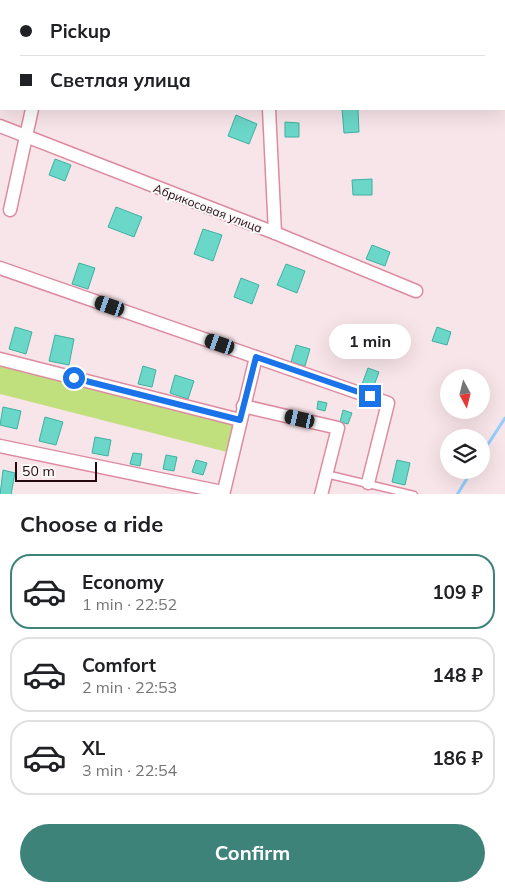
<!DOCTYPE html>
<html lang="en">
<head>
<meta charset="utf-8">
<style>
	:root { --surface:#fff; --page:#f6f6f6; --text:#202124; --muted:#757577; --line:#e0e0e0; --accent:#3d8379 }
	body { margin:0; font-family:Mulish,sans-serif; background:var(--page); color:var(--text); height:100vh; display:flex; flex-direction:column; font-size:19px; white-space:nowrap }
	* { box-sizing:border-box; margin:0 }
	p { font-size:16px; color:var(--muted) }
	.icon { flex:none; width:28px; height:28px; fill:none; stroke:currentColor; stroke-width:2; stroke-linecap:round; stroke-linejoin:round }
	.map { position:relative; height:494px; overflow:hidden }
	.details { display:flex; flex-direction:column; background:var(--surface); flex:1 }
	.details>* { flex:none }
	.top-card { position:absolute; left:0px; top:0px; width:505px; height:110px; box-shadow:0 5px 20px #0002; display:grid; align-content:center; height:110px; padding:0 20px; background:var(--surface) }
	.needle { width:32px; rotate:173deg }
	.fabs { position:absolute; left:440px; top:369px; display:grid; gap:10px }
	.fabs a { display:grid; place-items:center; width:50px; height:50px; border-radius:50%; background:var(--surface); box-shadow:0 5px 20px #0002; font-size:25px }
	.scale { position:absolute; left:15px; bottom:12px; width:82px; box-sizing:border-box; padding-left:5px; border:2px solid #260811; border-top:0; font-size:14px; line-height:18px; white-space:nowrap; color:#260811; -webkit-text-stroke:4px #f8f8f8; paint-order:stroke }
	.end { position:absolute; width:22px; height:22px; margin:-11px; border:6px solid #1a73e8; background:#fff; box-shadow:0 0 0 2px #fff }
	.from { border-radius:50% }
	.bubble { position:absolute; height:35px; border-radius:18px; background:var(--surface); box-shadow:0 5px 20px #0002; font-size:16px; font-weight:700; line-height:35px; text-align:center }
	.car { position:absolute; width:15px; height:30px; margin:-15px -8px; border-radius:6px; box-shadow:0 0 4px 1px #0007; background:linear-gradient(#222 24%,#8ab4d8 0 40%,#222 0 76%,#8ab4d8 0 86%,#222 0) }
	.top-card b { display:flex; align-items:center; gap:18px; height:48px; font-size:19px }
	.top-card b+b { border-top:1px solid var(--line) }
	.top-card i { width:12px; height:12px; background:var(--text) }
	ul { padding:0; list-style:none }
	li { display:flex; align-items:center; gap:15px; height:75px; margin:0 10px 8px; padding:0 10px; border:2px solid var(--line); border-radius:20px }
	li div { flex:1 }
	li b { display:block; font-size:19px }
	li em { font-style:normal; font-weight:700 }
	li.selected { border-color:var(--accent) }
	li>.icon { width:45px; height:45px; stroke-width:1.5 }
	h2 { padding:0 20px; font-size:22px; line-height:60px }
	.primary-button { display:flex; gap:10px; margin-top:auto; padding:10px 20px }
	.primary-button a { flex:1; height:58px; border-radius:30px; background:var(--accent); color:#fff; font-size:20px; font-weight:700; line-height:58px; text-align:center }
	.map>svg:first-child { display:block }
	.green { fill:#c0e07e }
	.lines { fill:none; stroke-linecap:round; stroke-linejoin:round }
	.stream { stroke:#92cdfd; stroke-width:3 }
	.building { fill:#6bd7c8; stroke:#3fb0a2 }
	.service-casing { stroke:#dd8ba0; stroke-width:9 }
	.minor-casing { stroke:#dd8ba0; stroke-width:15 }
	.service { stroke:#fff; stroke-width:6 }
	.minor { stroke:#fff; stroke-width:12 }
	.route { stroke:#1a73e8; stroke-width:6 }
	.labels { text-anchor:middle; dominant-baseline:central; stroke-width:4; stroke-linejoin:round; paint-order:stroke }
	.street-label { font-size:12px; fill:#260811; stroke:#f8f8f8 }
</style>
</head>
<body>
<div class="map">
<svg width="505" height="495" viewBox="0 0 505 495">
	<rect width="100%" height="100%" fill="#f8e5e9"/>
	<path class="green" d="M0,364L231,423L233,428L227,452L0,394Z"/>
	<g class="lines">
		<g class="stream">
			<path d="M481,455L505,418"/>
			<path d="M457,495L472,470"/>
		</g>
	</g>
	<g class="building">
		<path d="M342,109H358L359,132L344,133Z"/>
		<path d="M236,115L257,124L249,144L228,136Z"/>
		<path d="M285,122L299,123V137H285Z"/>
		<path d="M55,159L71,165L65,181L49,175Z"/>
		<path d="M372,179V195H353L352,180Z"/>
		<path d="M116,207L142,217L134,237L108,227Z"/>
		<path d="M203,229L222,235L213,261L194,254Z"/>
		<path d="M372,245L390,252L385,266L366,259Z"/>
		<path d="M79,263L95,268L88,289L72,284Z"/>
		<path d="M286,264L305,271L297,293L277,285Z"/>
		<path d="M241,278L259,285L252,304L234,297Z"/>
		<path d="M15,327L32,332L26,354L9,349Z"/>
		<path d="M437,327L451,332L447,345L432,341Z"/>
		<path d="M55,335L74,339L69,365L49,361Z"/>
		<path d="M367,337L377,340L371,353L362,349Z"/>
		<path d="M296,345L310,349L305,366L291,362Z"/>
		<path d="M143,366L156,370L152,387L138,384Z"/>
		<path d="M368,368L379,372L372,391L361,387Z"/>
		<path d="M175,375L194,381L188,399L170,393Z"/>
		<path d="M318,401L327,403L325,411L317,409Z"/>
		<path d="M3,407L21,411L17,429L0,425Z"/>
		<path d="M343,410L352,413L348,424L340,422Z"/>
		<path d="M45,417L63,422L56,445L39,441Z"/>
		<path d="M95,437L111,440L108,456L92,453Z"/>
		<path d="M133,453L142,454L140,466L130,464Z"/>
		<path d="M166,455L177,457L174,471L163,469Z"/>
		<path d="M196,460L207,463L203,475L192,472Z"/>
		<path d="M397,460L410,463L405,485L392,482Z"/>
		<path d="M3,470L15,473L11,495H0Z"/>
	</g>
	<g class="lines">
		<g class="service-casing">
			<path id="service" d="M326,474L414,495"/>
		</g>
		<g class="minor-casing">
			<g id="minor">
				<path d="M5,0L8,1"/>
				<path d="M266,0V1"/>
				<path d="M57,1V0"/>
				<path d="M269,109L275,233"/>
				<path d="M0,126L275,233L416,291"/>
				<path d="M10,210L32,109"/>
				<path d="M0,268L388,403L368,483"/>
				<path d="M0,359L240,420"/>
				<path d="M243,406L338,428L321,495"/>
				<path d="M0,446L222,492"/>
				<path d="M223,495L256,357"/>
			</g>
		</g>
		<use href="#service" class="service"/>
		<use href="#minor" class="minor"/>
	</g>
	<g class="lines">
		<path class="route" d="M74,378L240,420L256,357L370,396"/>
	</g>
	<g class="labels">
		<g class="street-label">
			<text transform="translate(208 208) rotate(21)">Абрикосовая улица</text>
		</g>
	</g>
</svg>
<div class="fabs">
<a><svg class="needle" viewBox="-14 -14 28 28"><path d="M0-13l5 13h-10z" fill="#e53935"/><path d="M0 13l5-13h-10z" fill="#757577"/></svg></a>
<a><svg class="icon" aria-label="layers" viewBox="0 0 24 24"><path d="M12 4l9 5-9 5-9-5zM3 14l9 5 9-5"/></svg></a>
</div>
<div class="scale">50 m</div>
<i class="end from" style="left:74px;top:378px"></i>
<i class="end" style="left:370px;top:396px"></i>
<div class="bubble" style="left:329px;top:324px;width:82px">1 min</div>
<i class="car" style="left:110px;top:306px;rotate:289deg"></i>
<i class="car" style="left:220px;top:344px;rotate:289deg"></i>
<i class="car" style="left:300px;top:419px;rotate:283deg"></i>
<div class="top-card">
<b><i class="from"></i>Pickup</b>
<b><i></i>Светлая улица</b>
</div>
</div>
<section class="details">
<h2>Choose a ride</h2>
<ul>
<li class="selected"><svg class="icon" aria-label="car" viewBox="0 0 24 24"><path d="M5 17H2v-5l4-1 3-4h7l3 4 3 1v5h-3M9 17h6M6 11h13"/><circle cx="7" cy="17" r="2"/><circle cx="17" cy="17" r="2"/></svg><div><b>Economy</b><p>1 min · 22:52</p></div><em>109 ₽</em></li>
<li><svg class="icon" aria-label="car" viewBox="0 0 24 24"><path d="M5 17H2v-5l4-1 3-4h7l3 4 3 1v5h-3M9 17h6M6 11h13"/><circle cx="7" cy="17" r="2"/><circle cx="17" cy="17" r="2"/></svg><div><b>Comfort</b><p>2 min · 22:53</p></div><em>148 ₽</em></li>
<li><svg class="icon" aria-label="car" viewBox="0 0 24 24"><path d="M5 17H2v-5l4-1 3-4h7l3 4 3 1v5h-3M9 17h6M6 11h13"/><circle cx="7" cy="17" r="2"/><circle cx="17" cy="17" r="2"/></svg><div><b>XL</b><p>3 min · 22:54</p></div><em>186 ₽</em></li>
</ul>
<div class="primary-button"><a>Confirm</a></div>
</section>
</body>
</html>
